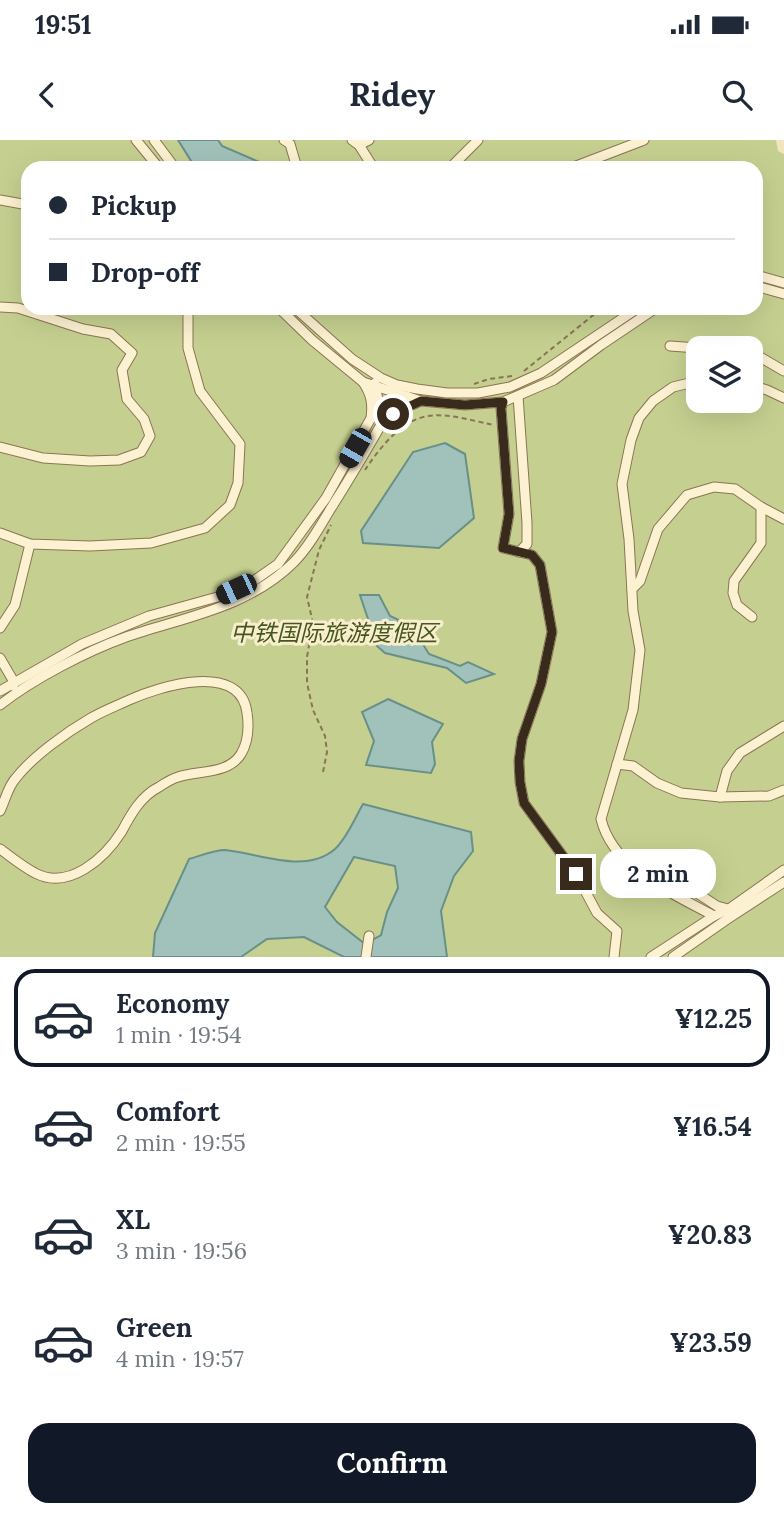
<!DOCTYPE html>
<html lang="en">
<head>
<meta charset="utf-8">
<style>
	:root { --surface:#fff; --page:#f2f2f3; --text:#1f2937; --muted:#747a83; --line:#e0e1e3; --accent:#111827 }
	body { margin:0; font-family:Lora,"Noto Sans SC",serif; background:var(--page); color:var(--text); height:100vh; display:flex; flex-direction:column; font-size:26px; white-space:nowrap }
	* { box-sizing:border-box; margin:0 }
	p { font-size:23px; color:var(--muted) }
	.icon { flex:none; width:38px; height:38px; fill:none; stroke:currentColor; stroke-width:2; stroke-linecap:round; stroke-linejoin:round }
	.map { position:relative; height:817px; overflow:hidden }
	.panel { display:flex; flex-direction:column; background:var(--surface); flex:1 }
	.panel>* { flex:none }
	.hud { position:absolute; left:21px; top:21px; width:742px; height:154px; border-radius:21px; box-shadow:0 7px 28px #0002; display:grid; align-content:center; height:154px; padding:0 28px; background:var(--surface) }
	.fabs { position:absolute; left:686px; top:196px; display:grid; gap:14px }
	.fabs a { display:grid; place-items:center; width:77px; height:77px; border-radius:14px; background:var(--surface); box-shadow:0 7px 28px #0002; font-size:35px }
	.end { position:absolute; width:32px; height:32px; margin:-16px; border:9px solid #382b1b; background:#fff; box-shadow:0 0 0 4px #fff }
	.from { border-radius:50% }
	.bubble { position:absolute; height:49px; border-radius:21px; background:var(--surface); box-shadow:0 7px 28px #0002; font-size:23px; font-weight:700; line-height:49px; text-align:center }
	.car { position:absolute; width:21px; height:42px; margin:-21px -10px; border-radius:9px; box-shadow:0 0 5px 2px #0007; background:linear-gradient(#222 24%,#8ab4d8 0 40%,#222 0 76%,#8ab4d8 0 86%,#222 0) }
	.hud b { display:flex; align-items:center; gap:24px; height:66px; font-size:26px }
	.hud b+b { border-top:2px solid var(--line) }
	.hud i { width:18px; height:18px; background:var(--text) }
	ul { padding:12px 0 0; list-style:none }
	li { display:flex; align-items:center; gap:21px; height:98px; margin:0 14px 10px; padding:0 14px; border:4px solid transparent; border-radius:21px }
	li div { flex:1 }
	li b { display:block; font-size:26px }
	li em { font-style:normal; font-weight:700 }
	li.on { border-color:var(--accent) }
	li>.icon { width:63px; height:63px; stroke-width:1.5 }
	.cta { display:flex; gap:14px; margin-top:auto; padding:14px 28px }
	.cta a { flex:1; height:80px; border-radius:21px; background:var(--accent); color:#fff; font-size:28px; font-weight:700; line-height:80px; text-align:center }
	.status { display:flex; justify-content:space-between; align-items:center; height:49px; padding:0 35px; background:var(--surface); direction:ltr }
	.status svg { height:19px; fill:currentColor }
	header { display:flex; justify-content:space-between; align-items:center; height:91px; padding:0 28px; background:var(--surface); font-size:32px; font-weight:700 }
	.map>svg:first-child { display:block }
	.green { fill:#c5d090; fill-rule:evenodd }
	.water { fill:#a1c2ba; stroke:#689089; stroke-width:2; fill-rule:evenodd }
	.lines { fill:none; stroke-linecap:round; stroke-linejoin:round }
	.minor-casing { stroke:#8a7455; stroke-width:11 }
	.path { stroke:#8a7455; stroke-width:2; stroke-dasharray:5 3.5; stroke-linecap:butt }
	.minor { stroke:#fcf1d0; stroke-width:9 }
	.route { stroke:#382b1b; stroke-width:9 }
	.labels { text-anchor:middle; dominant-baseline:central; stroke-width:6; stroke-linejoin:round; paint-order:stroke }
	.park-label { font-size:23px; font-style:italic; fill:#45571f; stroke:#f8eecd }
</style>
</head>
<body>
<div class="status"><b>19:51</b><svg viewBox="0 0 49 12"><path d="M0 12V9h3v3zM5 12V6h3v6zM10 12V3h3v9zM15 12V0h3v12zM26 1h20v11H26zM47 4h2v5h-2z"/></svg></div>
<header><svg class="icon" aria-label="back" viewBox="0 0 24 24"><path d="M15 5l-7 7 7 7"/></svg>Ridey<svg class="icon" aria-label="search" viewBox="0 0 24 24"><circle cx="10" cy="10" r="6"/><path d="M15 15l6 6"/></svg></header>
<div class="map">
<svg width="784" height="817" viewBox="0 0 784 817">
	<rect width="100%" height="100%" fill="#f1e5bd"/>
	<path class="green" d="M0,0H776L778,11L784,14V817H0ZM28,28H756V168H28ZM698,208H751V261H698Z"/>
	<g class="water">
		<path d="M178,0H218L222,6L264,24V28H198L193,24Z"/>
		<path d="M445,303L465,314L474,378L439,408L363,403L361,391L413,312Z"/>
		<path d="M360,455H379L390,476L403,482L405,496L421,501L429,514L460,526L468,522L494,534L466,543L447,528L385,513L377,506Z"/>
		<path d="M388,559L443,584L432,602L435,624L431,633L366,625L374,601L362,572Z"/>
		<path d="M363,664L471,692L473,711L454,736L441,771L447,817H344L304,797L267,799L241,817H153L155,793L189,719C200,716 214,710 225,710C259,713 305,735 335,709C347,698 355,678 363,664ZM354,717L395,726L398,748L387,772L381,795L365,804L337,782L325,767Z"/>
	</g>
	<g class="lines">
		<g class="minor-casing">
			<g id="minor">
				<path d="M136,0L159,28"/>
				<path d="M154,0L175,28"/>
				<path d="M284,0L290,4L297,28"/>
				<path d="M352,0L359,5L369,0"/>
				<path d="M359,5L371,24L375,28"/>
				<path d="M450,28L478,0"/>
				<path d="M571,28L644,0"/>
				<path d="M0,60L28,65"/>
				<path d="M756,135L784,143"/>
				<path d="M756,146L784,154"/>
				<path d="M0,167L18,168L83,189L111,194L132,213L122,230L127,259L144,279L150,296L141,312L119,320L90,321L43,318L0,307"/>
				<path d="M279,168L312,200L363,242L421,261L465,265L503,262L554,240L601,205L656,168"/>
				<path d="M295,168L352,219L381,238L397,245L417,249L447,253H478L510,247L541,233L638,168"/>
				<path d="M670,206L698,208"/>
				<path d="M751,214L760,217L784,231"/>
				<path d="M698,241L673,247L653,261L639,278L631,300L622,344L629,399L633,471L640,510L633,570L601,679C613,729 672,753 714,776"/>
				<path d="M375,243L381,278"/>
				<path d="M751,245L767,250L784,258"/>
				<path d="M518,256L527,383V404L519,412"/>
				<path d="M503,262L501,268L509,374L503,408L532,415L540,425L552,492L541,544L522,599L519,621L520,642L524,663L576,734L597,773L617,791L614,817"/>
				<path d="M371,278L407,256"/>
				<path d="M0,393L30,404L90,406L151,403L205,388L230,365L238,343L240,304L200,251L188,208V168"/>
				<path d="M632,449L640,441L658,389L687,355L714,347L735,349L761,367L784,379"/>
				<path d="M752,477L737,465L733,453L734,441L761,403V367"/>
				<path d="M0,488L15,465L30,404"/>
				<path d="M0,518L14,542L13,546"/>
				<path d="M0,551L82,504L149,476L221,456L252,442L278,424L326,358L371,278C373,263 371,254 363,242"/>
				<path d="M0,565C33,539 87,511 126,497C184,477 248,468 294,422C310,406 321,384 333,365C350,338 366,311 382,283L398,271L421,261"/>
				<path d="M617,624L633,626L657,643L681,653L720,657L769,656L784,650"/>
				<path d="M720,657L727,631L740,613L784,586"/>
				<path d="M0,671C5,661 8,646 16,638C33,616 67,592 91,578C103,571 116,566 129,560C160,546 241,521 247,573C249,586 248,602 241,614C228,635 198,630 178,637C171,639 165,643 159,647C141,656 131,674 122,691C105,718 69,751 35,733C23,727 11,717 0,709"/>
				<path d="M655,740L686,746L717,766L728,769"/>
				<path d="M366,817L369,796"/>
				<path d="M651,817L714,776L729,769L784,730"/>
				<path d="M673,817L726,780L784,742"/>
			</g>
		</g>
		<g class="path">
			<path d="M524,231L602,168"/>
			<path d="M474,244L489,239L512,236"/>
			<path d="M365,330C379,309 401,280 428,276C449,273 473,281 494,285"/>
			<path d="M314,484L340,500L355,502L384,494L403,478"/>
			<path d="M323,632L327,612L325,596L313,570L307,543V517L313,483L307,457L319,410L331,385"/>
		</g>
		<use href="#minor" class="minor"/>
	</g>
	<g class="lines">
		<path class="route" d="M393,274L421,261L465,265L503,262L501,268L509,374L503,408L532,415L540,425L552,492L541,544L522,599L519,621L520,642L524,663L576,734"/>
	</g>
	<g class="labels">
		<g class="park-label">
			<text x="334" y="492">中铁国际旅游度假区</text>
		</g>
	</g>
</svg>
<div class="fabs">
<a><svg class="icon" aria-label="layers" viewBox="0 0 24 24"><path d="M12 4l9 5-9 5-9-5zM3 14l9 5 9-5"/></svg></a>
</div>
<i class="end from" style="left:393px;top:274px"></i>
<i class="end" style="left:576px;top:734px"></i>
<div class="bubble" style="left:600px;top:709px;width:116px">2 min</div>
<i class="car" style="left:355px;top:308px;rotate:210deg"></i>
<i class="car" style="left:236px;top:449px;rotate:245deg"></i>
<div class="hud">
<b><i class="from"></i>Pickup</b>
<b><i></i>Drop-off</b>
</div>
</div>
<section class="panel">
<ul>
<li class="on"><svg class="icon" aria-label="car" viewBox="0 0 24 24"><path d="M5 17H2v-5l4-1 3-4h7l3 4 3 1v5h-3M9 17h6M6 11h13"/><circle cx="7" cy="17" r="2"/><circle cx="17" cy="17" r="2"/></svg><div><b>Economy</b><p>1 min · 19:54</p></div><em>¥12.25</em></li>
<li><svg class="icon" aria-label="car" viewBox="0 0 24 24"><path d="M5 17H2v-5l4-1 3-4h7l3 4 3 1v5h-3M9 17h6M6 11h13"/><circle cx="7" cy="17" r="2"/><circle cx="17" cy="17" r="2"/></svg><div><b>Comfort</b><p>2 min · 19:55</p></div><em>¥16.54</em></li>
<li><svg class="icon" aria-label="car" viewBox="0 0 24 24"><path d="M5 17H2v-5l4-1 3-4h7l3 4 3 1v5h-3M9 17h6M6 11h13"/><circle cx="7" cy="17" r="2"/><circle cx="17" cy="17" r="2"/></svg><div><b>XL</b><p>3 min · 19:56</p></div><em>¥20.83</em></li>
<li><svg class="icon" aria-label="car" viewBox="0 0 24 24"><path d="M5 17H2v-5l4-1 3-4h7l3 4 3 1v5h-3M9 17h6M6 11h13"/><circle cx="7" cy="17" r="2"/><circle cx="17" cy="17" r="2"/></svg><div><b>Green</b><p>4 min · 19:57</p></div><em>¥23.59</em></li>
</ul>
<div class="cta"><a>Confirm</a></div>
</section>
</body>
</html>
